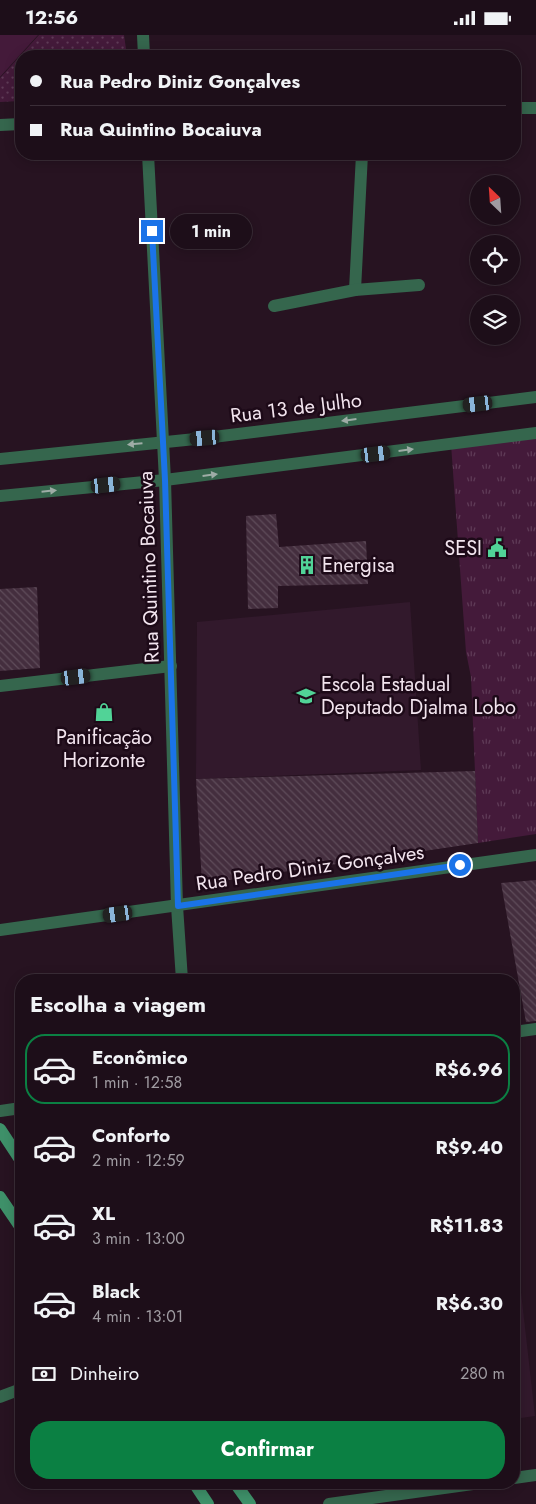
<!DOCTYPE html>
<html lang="pt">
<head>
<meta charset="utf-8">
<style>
	:root { --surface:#1d0e19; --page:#251722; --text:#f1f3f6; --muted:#a09ca2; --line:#3b2e38; --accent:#0b8043 }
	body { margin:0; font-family:Jost,sans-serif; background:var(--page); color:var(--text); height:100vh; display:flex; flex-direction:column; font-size:19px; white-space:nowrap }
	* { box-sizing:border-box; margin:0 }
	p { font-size:16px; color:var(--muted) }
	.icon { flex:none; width:28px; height:28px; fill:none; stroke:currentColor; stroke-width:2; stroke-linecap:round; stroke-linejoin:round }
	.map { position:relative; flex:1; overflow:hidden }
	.drawer { position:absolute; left:15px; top:939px; width:505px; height:515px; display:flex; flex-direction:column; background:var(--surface); border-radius:20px; box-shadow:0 2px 12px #0003,0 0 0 1px var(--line) }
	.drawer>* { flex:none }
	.hud { position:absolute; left:15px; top:15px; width:506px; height:110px; border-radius:20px; box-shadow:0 2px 12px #0003,0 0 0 1px var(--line); display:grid; align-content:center; height:110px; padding:0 15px; background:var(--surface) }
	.needle { width:32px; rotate:335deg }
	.controls { position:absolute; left:470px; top:140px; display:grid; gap:10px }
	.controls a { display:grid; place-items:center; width:50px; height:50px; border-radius:50%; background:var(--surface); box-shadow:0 2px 12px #0003,0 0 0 1px var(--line); font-size:25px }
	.end { position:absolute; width:22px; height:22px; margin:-11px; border:6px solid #1a73e8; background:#fff; box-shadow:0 0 0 2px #fff }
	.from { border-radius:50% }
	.bubble { position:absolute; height:35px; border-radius:18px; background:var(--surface); box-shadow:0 2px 12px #0003,0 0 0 1px var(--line); font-size:16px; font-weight:700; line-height:35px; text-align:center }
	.car { position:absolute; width:15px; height:30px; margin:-15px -8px; border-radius:6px; box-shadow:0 0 4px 1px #0007; background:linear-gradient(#222 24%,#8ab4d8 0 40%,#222 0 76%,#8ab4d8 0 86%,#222 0) }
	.hud b { display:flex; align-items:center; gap:18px; height:48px; font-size:19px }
	.hud b+b { border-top:1px solid var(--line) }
	.hud i { width:12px; height:12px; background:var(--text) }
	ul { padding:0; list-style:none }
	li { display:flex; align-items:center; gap:15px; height:70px; margin:0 10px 8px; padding:0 5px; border:2px solid transparent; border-radius:20px }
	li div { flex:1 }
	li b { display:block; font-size:19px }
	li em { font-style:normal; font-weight:700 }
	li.selected { border-color:var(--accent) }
	li>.icon { width:45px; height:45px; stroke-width:1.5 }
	h2 { padding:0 15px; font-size:22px; line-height:60px }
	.pay { display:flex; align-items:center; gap:12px; height:55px; padding:0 15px; font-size:19px }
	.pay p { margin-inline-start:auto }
	.primary-button { display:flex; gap:10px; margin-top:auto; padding:10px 15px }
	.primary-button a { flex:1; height:58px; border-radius:20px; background:var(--accent); color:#fff; font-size:20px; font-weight:700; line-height:58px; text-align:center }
	.status { display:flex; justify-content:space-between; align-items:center; height:35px; padding:0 25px; background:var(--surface); direction:ltr }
	.status svg { height:14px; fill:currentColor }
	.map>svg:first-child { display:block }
	.built { fill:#32192c }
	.grass { fill:#441a3a }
	.park { fill:url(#park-tufts) }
	.garden { fill:url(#garden-dots) }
	.building { fill:url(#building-back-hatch) }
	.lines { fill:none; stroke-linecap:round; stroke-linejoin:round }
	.minor { stroke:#35664d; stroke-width:12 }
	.secondary { stroke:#3e9069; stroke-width:12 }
	.oneway { fill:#9eaca6 }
	.route { stroke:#1a73e8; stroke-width:6 }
	.labels { text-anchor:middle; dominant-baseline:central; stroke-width:5; stroke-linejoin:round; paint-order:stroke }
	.street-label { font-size:20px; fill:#f3e5ef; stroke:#1d0a18 }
	.poi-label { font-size:20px; fill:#f3e5ef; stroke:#1d0a18; text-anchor:start }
</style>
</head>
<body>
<div class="status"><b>12:56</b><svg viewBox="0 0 49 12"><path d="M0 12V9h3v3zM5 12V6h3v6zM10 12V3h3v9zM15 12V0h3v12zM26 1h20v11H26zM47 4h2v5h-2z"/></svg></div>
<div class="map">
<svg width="536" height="1469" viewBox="0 0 536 1469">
	<defs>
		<pattern id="park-tufts" width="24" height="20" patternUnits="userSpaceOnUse" patternTransform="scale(1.25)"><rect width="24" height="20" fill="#441a3a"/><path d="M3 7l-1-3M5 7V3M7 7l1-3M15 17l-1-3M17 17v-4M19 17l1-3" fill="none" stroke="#5f3b57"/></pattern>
		<pattern id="garden-dots" width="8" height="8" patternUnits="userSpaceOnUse" patternTransform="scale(1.25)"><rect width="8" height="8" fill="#441a3a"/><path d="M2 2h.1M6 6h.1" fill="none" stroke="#5f3b57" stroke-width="1.8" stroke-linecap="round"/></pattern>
		<pattern id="building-back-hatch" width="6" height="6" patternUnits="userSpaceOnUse" patternTransform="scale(1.25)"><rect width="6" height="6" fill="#442e3e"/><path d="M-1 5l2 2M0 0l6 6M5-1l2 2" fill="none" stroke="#5f4c5a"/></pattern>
	</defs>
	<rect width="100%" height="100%" fill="#271321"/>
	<g class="built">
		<path d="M410,567L421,735L196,744L197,587Z"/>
		<path d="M514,1195L535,1381L514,1384Z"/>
	</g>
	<path class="grass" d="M0,0H38L0,42Z"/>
	<path class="park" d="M536,399V799L478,808L471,642L466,617L451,409Z"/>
	<path class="garden" d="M39,0H124L127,21H21V66L0,67V43Z"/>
	<g class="building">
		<path d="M276,479L279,512L366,506L368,549L278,551V573L248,574L246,481Z"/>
		<path d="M37,552L40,633L0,636V554Z"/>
		<path d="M475,736L478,808L202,849L196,744Z"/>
		<path d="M536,845V986L526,987L501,848Z"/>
	</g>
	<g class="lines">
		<g class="minor">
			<path d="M143,0L144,21"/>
			<path d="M515,73H536"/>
			<path d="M0,90L21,89"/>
			<path d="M148,119L165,445L177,871L182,945"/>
			<path d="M355,255L362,119"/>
			<path d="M274,271L355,255L419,250"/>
			<path d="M0,424L205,403L536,362"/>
			<path d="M0,461L165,445L536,398"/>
			<path d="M0,651L171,631"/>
			<path d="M0,895L536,820"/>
			<path d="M514,997L536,994"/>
			<path d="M0,1076L21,1073"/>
			<path d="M0,1362L21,1354"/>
			<path d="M514,1443L536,1440"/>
			<path d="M329,1469L480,1448"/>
		</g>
		<g class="secondary">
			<path d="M0,1094L21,1126"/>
			<path d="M0,1162L21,1193"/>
			<path d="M194,1448L208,1469"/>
			<path d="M235,1448L250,1469"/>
		</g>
	</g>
	<defs><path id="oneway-solid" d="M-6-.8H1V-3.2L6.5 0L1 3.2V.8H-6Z" transform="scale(1.25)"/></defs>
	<g class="oneway">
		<use href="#oneway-solid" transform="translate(349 385) rotate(173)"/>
		<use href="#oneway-solid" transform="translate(135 409) rotate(175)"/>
		<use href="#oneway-solid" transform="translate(406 415) rotate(-7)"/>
		<use href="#oneway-solid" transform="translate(210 440) rotate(-7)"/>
		<use href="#oneway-solid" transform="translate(49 456) rotate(-6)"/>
	</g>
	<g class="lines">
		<path class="route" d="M152,196L165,445L178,871L460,830"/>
	</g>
	<defs>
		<g id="civic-bare" transform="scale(1.5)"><path d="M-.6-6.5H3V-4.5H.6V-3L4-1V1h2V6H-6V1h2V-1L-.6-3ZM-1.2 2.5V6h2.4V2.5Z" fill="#51d397" stroke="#1d0a18" stroke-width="2.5" paint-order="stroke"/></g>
		<g id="building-bare" transform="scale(1.5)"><path d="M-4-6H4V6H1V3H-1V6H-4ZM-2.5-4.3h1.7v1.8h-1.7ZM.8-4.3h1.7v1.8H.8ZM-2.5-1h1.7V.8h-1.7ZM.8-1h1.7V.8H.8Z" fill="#51d397" stroke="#1d0a18" stroke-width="2.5" paint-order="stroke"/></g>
		<g id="school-bare" transform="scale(1.5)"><path d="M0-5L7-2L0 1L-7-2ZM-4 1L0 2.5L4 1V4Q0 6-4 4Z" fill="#51d397" stroke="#1d0a18" stroke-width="2.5" paint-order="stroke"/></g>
		<g id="shop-bare" transform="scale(1.5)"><path d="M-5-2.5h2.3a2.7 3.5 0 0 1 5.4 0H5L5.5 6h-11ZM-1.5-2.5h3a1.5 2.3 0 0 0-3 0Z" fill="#51d397" stroke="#1d0a18" stroke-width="2.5" paint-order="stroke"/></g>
	</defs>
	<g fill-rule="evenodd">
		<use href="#civic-bare" x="497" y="513"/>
		<use href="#building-bare" x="307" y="530"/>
		<use href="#school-bare" x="306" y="661"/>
		<use href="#shop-bare" x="104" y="677"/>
	</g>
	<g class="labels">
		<g class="street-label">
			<text transform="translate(296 373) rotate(-7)">Rua 13 de Julho</text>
			<text transform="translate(149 532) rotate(-92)">Rua Quintino Bocaiuva</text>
			<text transform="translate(310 833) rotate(-8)">Rua Pedro Diniz Gonçalves</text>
		</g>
		<g class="poi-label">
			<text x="482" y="513" text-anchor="end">SESI</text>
			<text x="322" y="530">Energisa</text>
			<text x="321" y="649">Escola Estadual<tspan x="321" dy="23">Deputado Djalma Lobo</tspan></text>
			<text x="104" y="702" text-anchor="middle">Panificação<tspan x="104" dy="23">Horizonte</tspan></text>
		</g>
	</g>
</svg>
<div class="controls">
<a><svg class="needle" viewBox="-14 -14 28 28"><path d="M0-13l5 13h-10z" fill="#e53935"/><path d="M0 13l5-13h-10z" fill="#a09ca2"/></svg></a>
<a><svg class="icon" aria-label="locate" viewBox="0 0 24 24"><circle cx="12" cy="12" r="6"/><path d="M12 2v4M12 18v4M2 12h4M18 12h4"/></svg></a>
<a><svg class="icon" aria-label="layers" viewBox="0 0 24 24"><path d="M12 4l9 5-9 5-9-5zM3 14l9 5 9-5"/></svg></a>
</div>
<i class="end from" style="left:460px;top:830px"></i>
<i class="end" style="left:152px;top:196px"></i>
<div class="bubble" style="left:170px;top:179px;width:82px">1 min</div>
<i class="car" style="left:478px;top:369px;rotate:263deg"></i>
<i class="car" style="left:205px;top:403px;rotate:265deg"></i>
<i class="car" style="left:376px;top:419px;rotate:83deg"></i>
<i class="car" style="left:106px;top:450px;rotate:84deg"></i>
<i class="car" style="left:76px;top:642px;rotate:83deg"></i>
<i class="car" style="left:118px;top:879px;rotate:262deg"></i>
<div class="hud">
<b><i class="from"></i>Rua Pedro Diniz Gonçalves</b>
<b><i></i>Rua Quintino Bocaiuva</b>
</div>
<section class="drawer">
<h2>Escolha a viagem</h2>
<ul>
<li class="selected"><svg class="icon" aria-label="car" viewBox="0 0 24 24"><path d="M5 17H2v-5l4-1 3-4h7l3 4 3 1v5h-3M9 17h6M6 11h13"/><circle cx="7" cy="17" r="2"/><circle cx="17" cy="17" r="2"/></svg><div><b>Econômico</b><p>1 min · 12:58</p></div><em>R$6.96</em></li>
<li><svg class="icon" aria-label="car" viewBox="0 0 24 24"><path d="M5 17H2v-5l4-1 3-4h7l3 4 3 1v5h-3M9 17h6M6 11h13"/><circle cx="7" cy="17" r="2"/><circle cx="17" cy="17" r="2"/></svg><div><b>Conforto</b><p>2 min · 12:59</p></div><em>R$9.40</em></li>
<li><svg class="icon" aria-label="car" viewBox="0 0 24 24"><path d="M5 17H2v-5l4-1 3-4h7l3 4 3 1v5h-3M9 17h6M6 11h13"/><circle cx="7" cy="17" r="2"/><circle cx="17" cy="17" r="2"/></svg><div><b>XL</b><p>3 min · 13:00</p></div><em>R$11.83</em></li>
<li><svg class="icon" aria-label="car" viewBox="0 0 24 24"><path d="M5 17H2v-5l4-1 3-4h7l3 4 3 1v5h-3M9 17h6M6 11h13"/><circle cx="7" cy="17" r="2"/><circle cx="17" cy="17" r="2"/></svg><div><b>Black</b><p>4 min · 13:01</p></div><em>R$6.30</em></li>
</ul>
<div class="pay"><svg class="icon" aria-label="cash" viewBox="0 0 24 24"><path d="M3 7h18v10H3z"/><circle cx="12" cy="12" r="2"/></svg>Dinheiro<p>280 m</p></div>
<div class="primary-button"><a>Confirmar</a></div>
</section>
</div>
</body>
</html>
